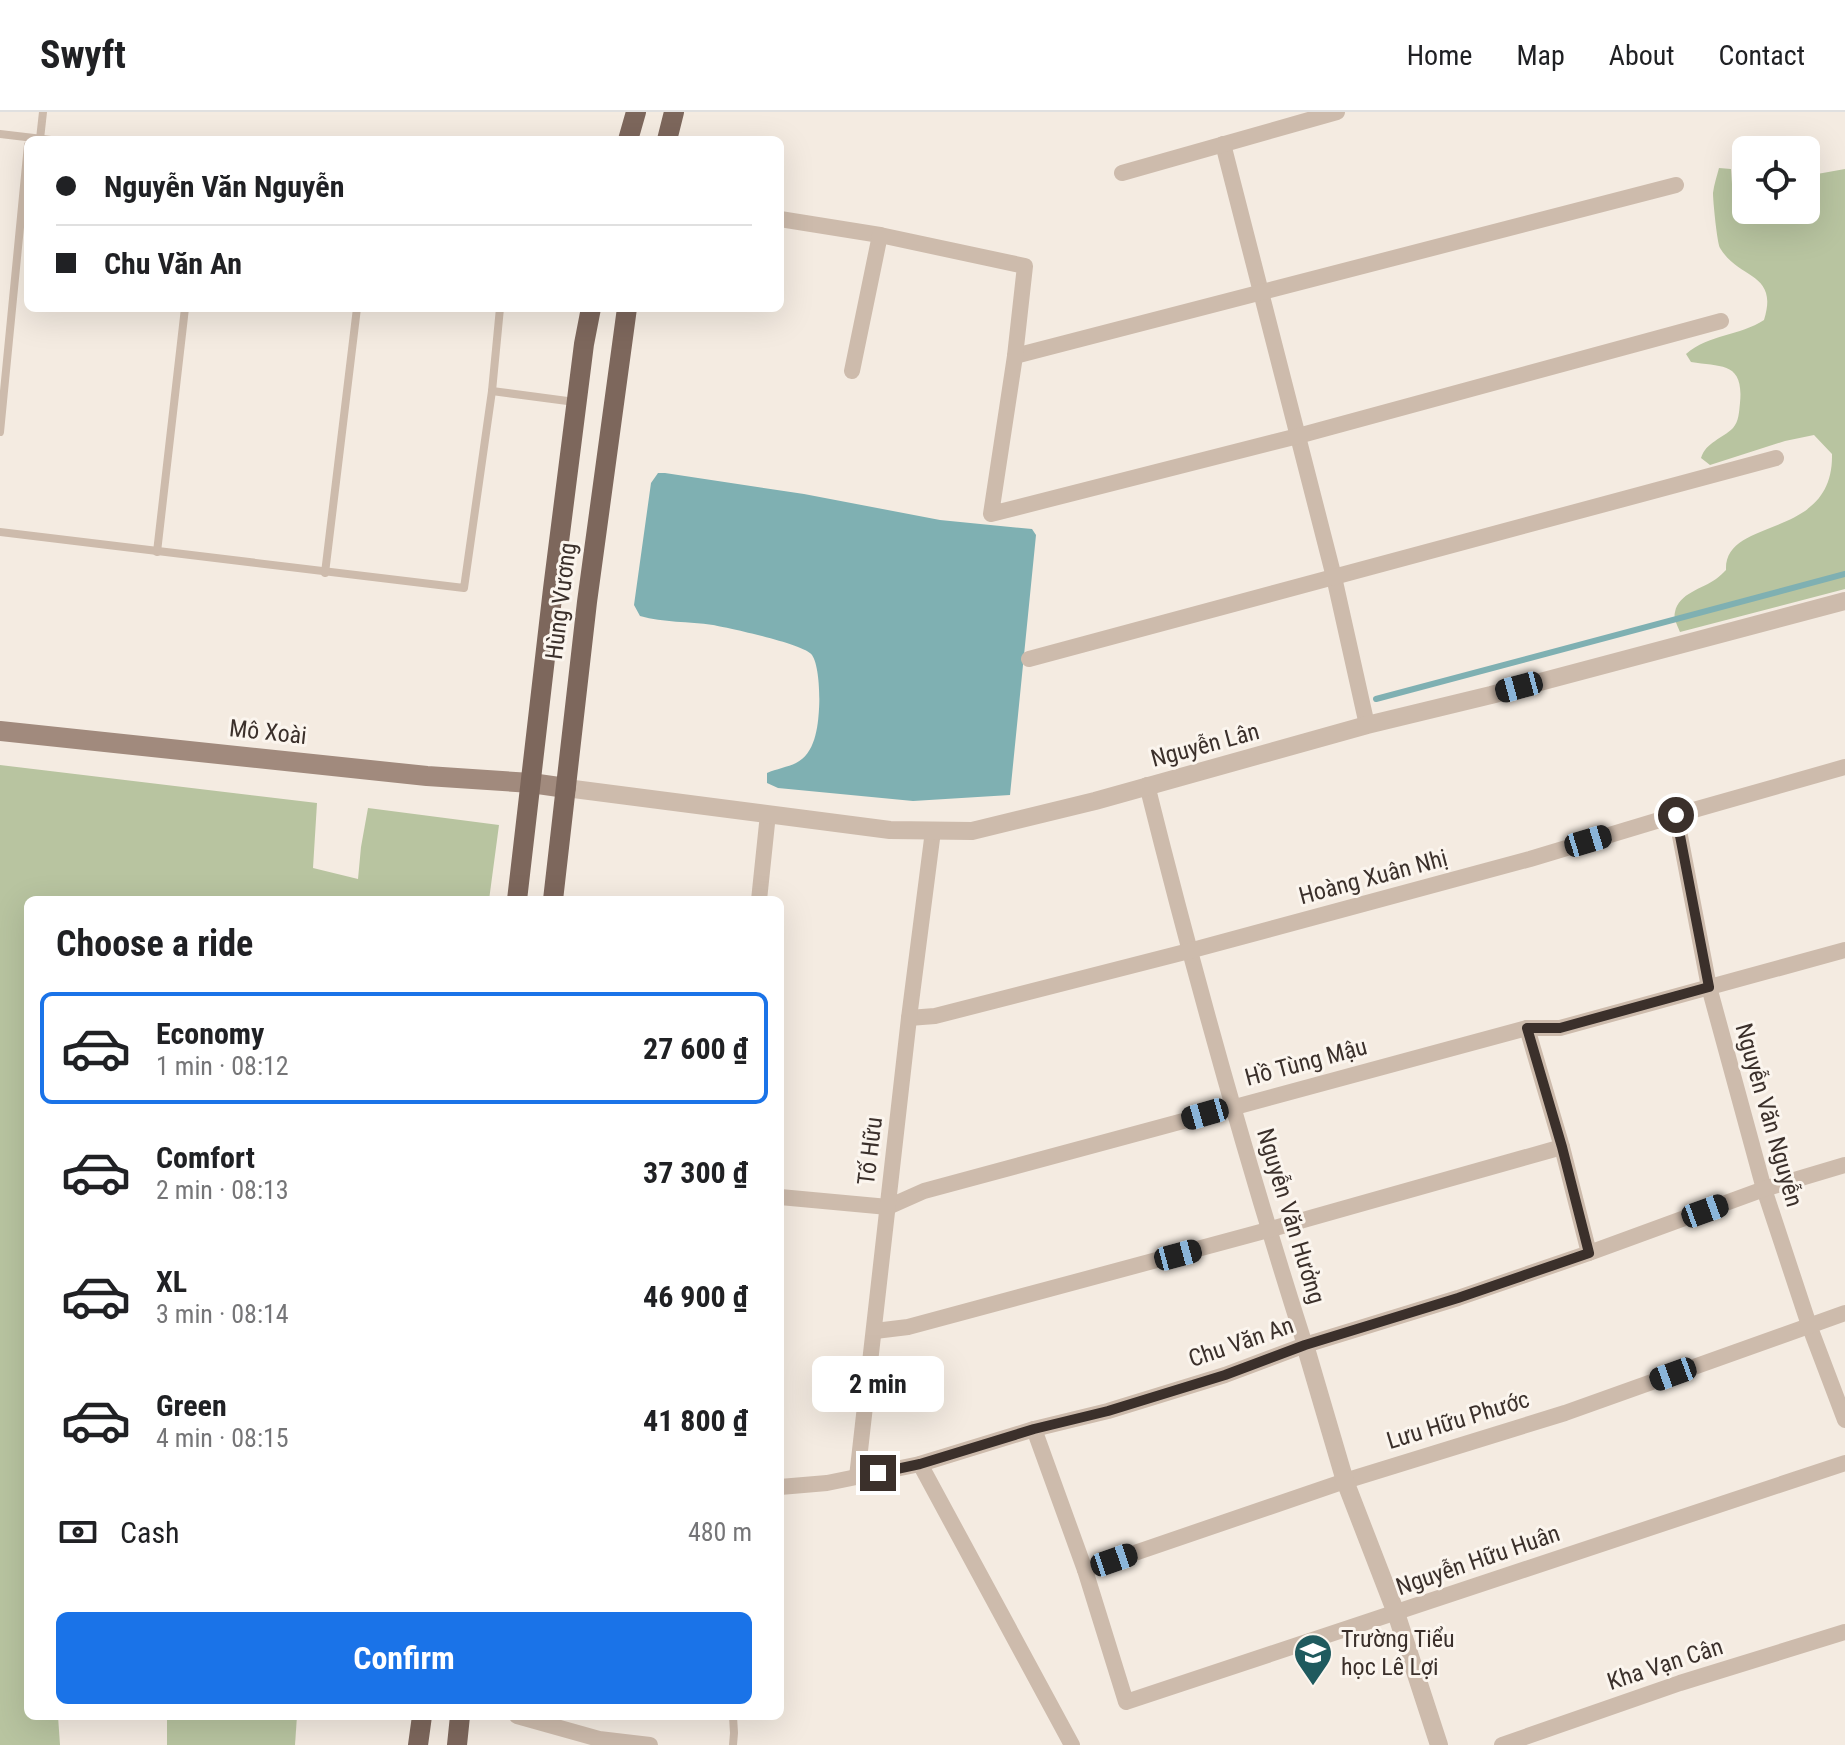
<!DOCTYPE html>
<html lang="en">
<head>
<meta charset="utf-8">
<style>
	:root { --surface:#fff; --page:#f6f6f6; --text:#202124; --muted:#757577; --line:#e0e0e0; --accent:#1a73e8 }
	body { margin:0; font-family:"Roboto Condensed",sans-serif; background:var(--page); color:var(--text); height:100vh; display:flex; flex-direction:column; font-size:30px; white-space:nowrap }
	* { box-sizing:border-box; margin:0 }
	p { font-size:26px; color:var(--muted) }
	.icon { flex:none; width:44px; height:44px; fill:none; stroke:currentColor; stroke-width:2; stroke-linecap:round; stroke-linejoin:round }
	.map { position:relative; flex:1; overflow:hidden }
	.details { position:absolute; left:24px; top:784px; width:760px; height:824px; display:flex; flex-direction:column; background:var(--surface); border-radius:12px; box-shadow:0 8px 32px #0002 }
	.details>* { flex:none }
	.guide { position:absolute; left:24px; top:24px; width:760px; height:176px; border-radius:12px; box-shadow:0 8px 32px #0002; display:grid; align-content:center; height:176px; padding:0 32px; background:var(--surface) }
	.controls { position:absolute; left:1732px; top:24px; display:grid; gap:16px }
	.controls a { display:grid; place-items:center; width:88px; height:88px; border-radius:12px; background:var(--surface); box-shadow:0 8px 32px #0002; font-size:40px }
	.end { position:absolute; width:36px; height:36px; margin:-18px; border:10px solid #3b302b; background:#fff; box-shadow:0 0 0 4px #fff }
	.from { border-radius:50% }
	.bubble { position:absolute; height:56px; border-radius:12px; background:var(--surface); box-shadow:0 8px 32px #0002; font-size:26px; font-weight:700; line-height:56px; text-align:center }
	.car { position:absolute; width:24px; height:48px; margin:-24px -12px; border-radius:10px; box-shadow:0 0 6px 2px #0007; background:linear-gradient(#222 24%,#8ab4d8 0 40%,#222 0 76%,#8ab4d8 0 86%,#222 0) }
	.guide b { display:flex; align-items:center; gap:28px; height:76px; font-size:30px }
	.guide b+b { border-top:2px solid var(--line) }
	.guide i { width:20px; height:20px; background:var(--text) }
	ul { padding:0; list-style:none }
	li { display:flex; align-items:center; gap:24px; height:112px; margin:0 16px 12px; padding:0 16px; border:4px solid transparent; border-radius:12px }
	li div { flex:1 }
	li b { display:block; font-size:30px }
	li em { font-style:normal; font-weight:700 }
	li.selected { border-color:var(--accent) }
	li>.icon { width:72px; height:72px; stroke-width:1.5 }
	h2 { padding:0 32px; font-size:36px; line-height:96px }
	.pay { display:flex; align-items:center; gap:20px; height:88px; padding:0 32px; font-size:30px }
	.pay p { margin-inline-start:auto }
	.action { display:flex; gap:16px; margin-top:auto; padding:16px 32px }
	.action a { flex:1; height:92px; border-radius:12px; background:var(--accent); color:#fff; font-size:32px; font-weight:700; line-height:92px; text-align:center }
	header { display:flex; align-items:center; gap:48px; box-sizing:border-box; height:112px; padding:0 40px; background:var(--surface); border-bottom:2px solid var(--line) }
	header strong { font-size:38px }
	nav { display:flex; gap:44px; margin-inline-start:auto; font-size:28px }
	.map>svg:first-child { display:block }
	.green { fill:#b8c4a0 }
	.water { fill:#7fb0b2 }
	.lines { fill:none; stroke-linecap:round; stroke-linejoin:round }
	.stream { stroke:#7fb0b2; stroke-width:6 }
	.service { stroke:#cdbbac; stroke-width:8 }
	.minor { stroke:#cdbbac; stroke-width:16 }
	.tertiary { stroke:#cdbbac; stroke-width:18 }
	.secondary { stroke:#a18a7d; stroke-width:20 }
	.primary { stroke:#7d675c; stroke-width:20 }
	.route { stroke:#3b302b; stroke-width:10 }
	.labels { text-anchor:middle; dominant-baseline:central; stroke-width:6; stroke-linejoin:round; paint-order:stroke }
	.street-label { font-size:24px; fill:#3b302b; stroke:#fbf5ee }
	.poi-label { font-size:24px; fill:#3b302b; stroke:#fbf5ee; text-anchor:start }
</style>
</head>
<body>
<header>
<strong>Swyft</strong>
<nav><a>Home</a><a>Map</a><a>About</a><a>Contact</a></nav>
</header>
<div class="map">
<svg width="1845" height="1633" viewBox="0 0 1845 1633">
	<rect width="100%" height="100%" fill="#f4ebe1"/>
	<g class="green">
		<path d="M1719,56L1731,57L1732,72L1746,70V98H1806V64L1845,57V477L1680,520C1678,514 1673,507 1675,500C1679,481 1702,477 1716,467C1720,464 1723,461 1726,458C1724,403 1834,430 1832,342L1814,323L1785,329L1710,353L1701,346C1706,330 1722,327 1733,316C1739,309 1739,300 1740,291C1744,250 1722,255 1691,250L1686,242C1709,222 1740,224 1764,208C1779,160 1739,168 1720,136C1717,130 1713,89 1713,81C1714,72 1717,64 1719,56Z"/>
		<path d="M0,653L317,691L313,756L358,767L361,735L368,696L499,713L489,788H28V1604H58L60,1633H0Z"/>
		<path d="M167,1604H297L295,1633H167Z"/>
	</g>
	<path class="water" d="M658,361H665L804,382L940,408L1032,417L1036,423L1010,683L913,689L778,676L767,671V661C776,657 788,655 796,651C815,642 818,615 819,597C820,584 819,553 812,543C804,532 729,516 713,513C688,509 664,511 640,504L634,493L651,371Z"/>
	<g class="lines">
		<path class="stream" d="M1376,587L1845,462"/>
		<g class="service">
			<path d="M0,22L51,28"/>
			<path d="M40,27L43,0"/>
			<path d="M492,279L575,290"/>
			<path d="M0,320L28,33"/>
			<path d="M0,420L464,476L492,279L500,196"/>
			<path d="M157,440L185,196"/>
			<path d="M325,461L357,196"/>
			<path d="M733,1633L734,1621L733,1604"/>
		</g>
		<g class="minor">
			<path d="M1223,32L1334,465L1367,613"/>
			<path d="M1122,61L1337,0"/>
			<path d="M780,107L880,123"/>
			<path d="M1015,244L1676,73"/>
			<path d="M852,259L880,123L1025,154L1015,244L991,402L1298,324L1721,209"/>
			<path d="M1029,547L1776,346"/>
			<path d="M1147,673C1194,861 1246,1048 1305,1233"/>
			<path d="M1676,703L1709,875L1764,1077L1809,1213L1845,1308"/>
			<path d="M759,788L768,702"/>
			<path d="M909,906L935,904L1189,839L1530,747L1676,703L1845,655"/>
			<path d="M1527,916L1562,1035L1589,1141"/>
			<path d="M780,1085L888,1095L924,1079L1527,916H1560L1845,838"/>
			<path d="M875,1219L908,1215L1268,1118L1562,1035"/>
			<path d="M1034,1317L1085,1458L1126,1590L1845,1351"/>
			<path d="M920,1352L1072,1633"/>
			<path d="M857,1365L909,906L933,719"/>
			<path d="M780,1375L827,1371L920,1352L1034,1317L1108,1299L1225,1263L1305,1233L1458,1186L1589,1141L1764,1077L1845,1053"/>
			<path d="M1085,1458L1345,1369L1565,1301L1845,1201"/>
			<path d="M517,1604L599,1627L650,1633"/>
			<path d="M1502,1633L1680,1571L1845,1520"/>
		</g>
		<g class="tertiary">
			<path d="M566,676L890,718L972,719L1095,689L1367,613L1491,583L1845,489"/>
			<path d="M1305,1233L1345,1369L1396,1501L1439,1633"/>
		</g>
		<path class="secondary" d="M0,619L427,664L531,671L566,676"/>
		<g class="primary">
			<path d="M628,28L636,0"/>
			<path d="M667,28L674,0"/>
			<path d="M517,788L553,477L584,232L591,196"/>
			<path d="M553,788L587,490L627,196"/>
			<path d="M418,1633L422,1604"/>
			<path d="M457,1633L460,1604"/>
		</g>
	</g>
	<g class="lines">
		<path class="route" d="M878,1361L920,1352L1034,1317L1108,1299L1225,1263L1305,1233L1458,1186L1589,1141L1562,1035L1527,916H1560L1709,875L1676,703"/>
	</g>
	<defs>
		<g id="school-pin" transform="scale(2)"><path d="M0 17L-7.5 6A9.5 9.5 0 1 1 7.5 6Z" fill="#1f5a5e" stroke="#fbf5ee"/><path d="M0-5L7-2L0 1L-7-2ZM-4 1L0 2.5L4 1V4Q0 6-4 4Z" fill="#fff"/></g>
	</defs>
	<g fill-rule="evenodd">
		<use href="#school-pin" x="1313" y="1541"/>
	</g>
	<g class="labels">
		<g class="street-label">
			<text transform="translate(561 489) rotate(-83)">Hùng Vương</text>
			<text transform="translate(268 620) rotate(6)">Mô Xoài</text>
			<text transform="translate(1205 633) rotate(-15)">Nguyễn Lân</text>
			<text transform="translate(1373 765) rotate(-15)">Hoàng Xuân Nhị</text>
			<text transform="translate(1306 950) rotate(-15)">Hồ Tùng Mậu</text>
			<text transform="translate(1769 1003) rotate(74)">Nguyễn Văn Nguyễn</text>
			<text transform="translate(870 1039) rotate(-83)">Tố Hữu</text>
			<text transform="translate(1291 1104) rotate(73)">Nguyễn Văn Hưởng</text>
			<text transform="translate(1241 1230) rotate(-19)">Chu Văn An</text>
			<text transform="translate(1458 1308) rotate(-17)">Lưu Hữu Phước</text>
			<text transform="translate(1478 1448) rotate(-19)">Nguyễn Hữu Huân</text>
			<text transform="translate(1665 1552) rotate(-18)">Kha Vạn Cân</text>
		</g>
		<g class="poi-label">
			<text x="1341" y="1527">Trường Tiểu<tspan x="1341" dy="28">học Lê Lợi</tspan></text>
		</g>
	</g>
</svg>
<div class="controls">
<a><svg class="icon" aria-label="locate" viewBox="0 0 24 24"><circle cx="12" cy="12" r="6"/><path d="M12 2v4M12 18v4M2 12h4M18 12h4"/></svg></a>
</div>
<i class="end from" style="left:1676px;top:703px"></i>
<i class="end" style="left:878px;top:1361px"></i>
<div class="bubble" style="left:812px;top:1244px;width:132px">2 min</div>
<i class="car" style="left:1519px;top:575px;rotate:255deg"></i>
<i class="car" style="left:1588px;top:729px;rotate:73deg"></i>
<i class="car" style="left:1205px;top:1002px;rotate:254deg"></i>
<i class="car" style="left:1705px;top:1099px;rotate:70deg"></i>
<i class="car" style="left:1178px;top:1143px;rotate:75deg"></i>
<i class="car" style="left:1673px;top:1262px;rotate:250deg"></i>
<i class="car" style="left:1114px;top:1448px;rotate:71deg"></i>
<div class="guide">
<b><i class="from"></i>Nguyễn Văn Nguyễn</b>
<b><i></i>Chu Văn An</b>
</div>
<section class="details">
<h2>Choose a ride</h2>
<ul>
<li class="selected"><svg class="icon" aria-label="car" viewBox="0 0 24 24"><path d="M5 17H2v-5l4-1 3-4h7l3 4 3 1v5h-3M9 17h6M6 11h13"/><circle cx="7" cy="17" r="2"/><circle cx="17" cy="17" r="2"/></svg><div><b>Economy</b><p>1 min · 08:12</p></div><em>27 600 ₫</em></li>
<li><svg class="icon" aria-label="car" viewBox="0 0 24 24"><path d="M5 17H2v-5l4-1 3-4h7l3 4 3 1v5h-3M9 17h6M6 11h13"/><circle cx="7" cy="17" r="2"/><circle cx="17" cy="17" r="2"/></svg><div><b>Comfort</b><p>2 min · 08:13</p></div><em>37 300 ₫</em></li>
<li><svg class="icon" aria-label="car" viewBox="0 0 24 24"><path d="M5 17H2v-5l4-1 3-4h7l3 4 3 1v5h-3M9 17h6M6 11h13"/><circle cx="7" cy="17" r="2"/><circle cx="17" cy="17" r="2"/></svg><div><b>XL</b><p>3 min · 08:14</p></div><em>46 900 ₫</em></li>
<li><svg class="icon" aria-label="car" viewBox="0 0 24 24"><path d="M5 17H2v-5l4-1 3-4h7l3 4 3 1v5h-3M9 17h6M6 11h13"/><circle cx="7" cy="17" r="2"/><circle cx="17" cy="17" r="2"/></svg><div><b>Green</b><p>4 min · 08:15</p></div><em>41 800 ₫</em></li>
</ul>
<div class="pay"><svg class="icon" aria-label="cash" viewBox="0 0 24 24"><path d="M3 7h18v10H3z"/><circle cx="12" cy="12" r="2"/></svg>Cash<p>480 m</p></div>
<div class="action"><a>Confirm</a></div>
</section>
</div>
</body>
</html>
